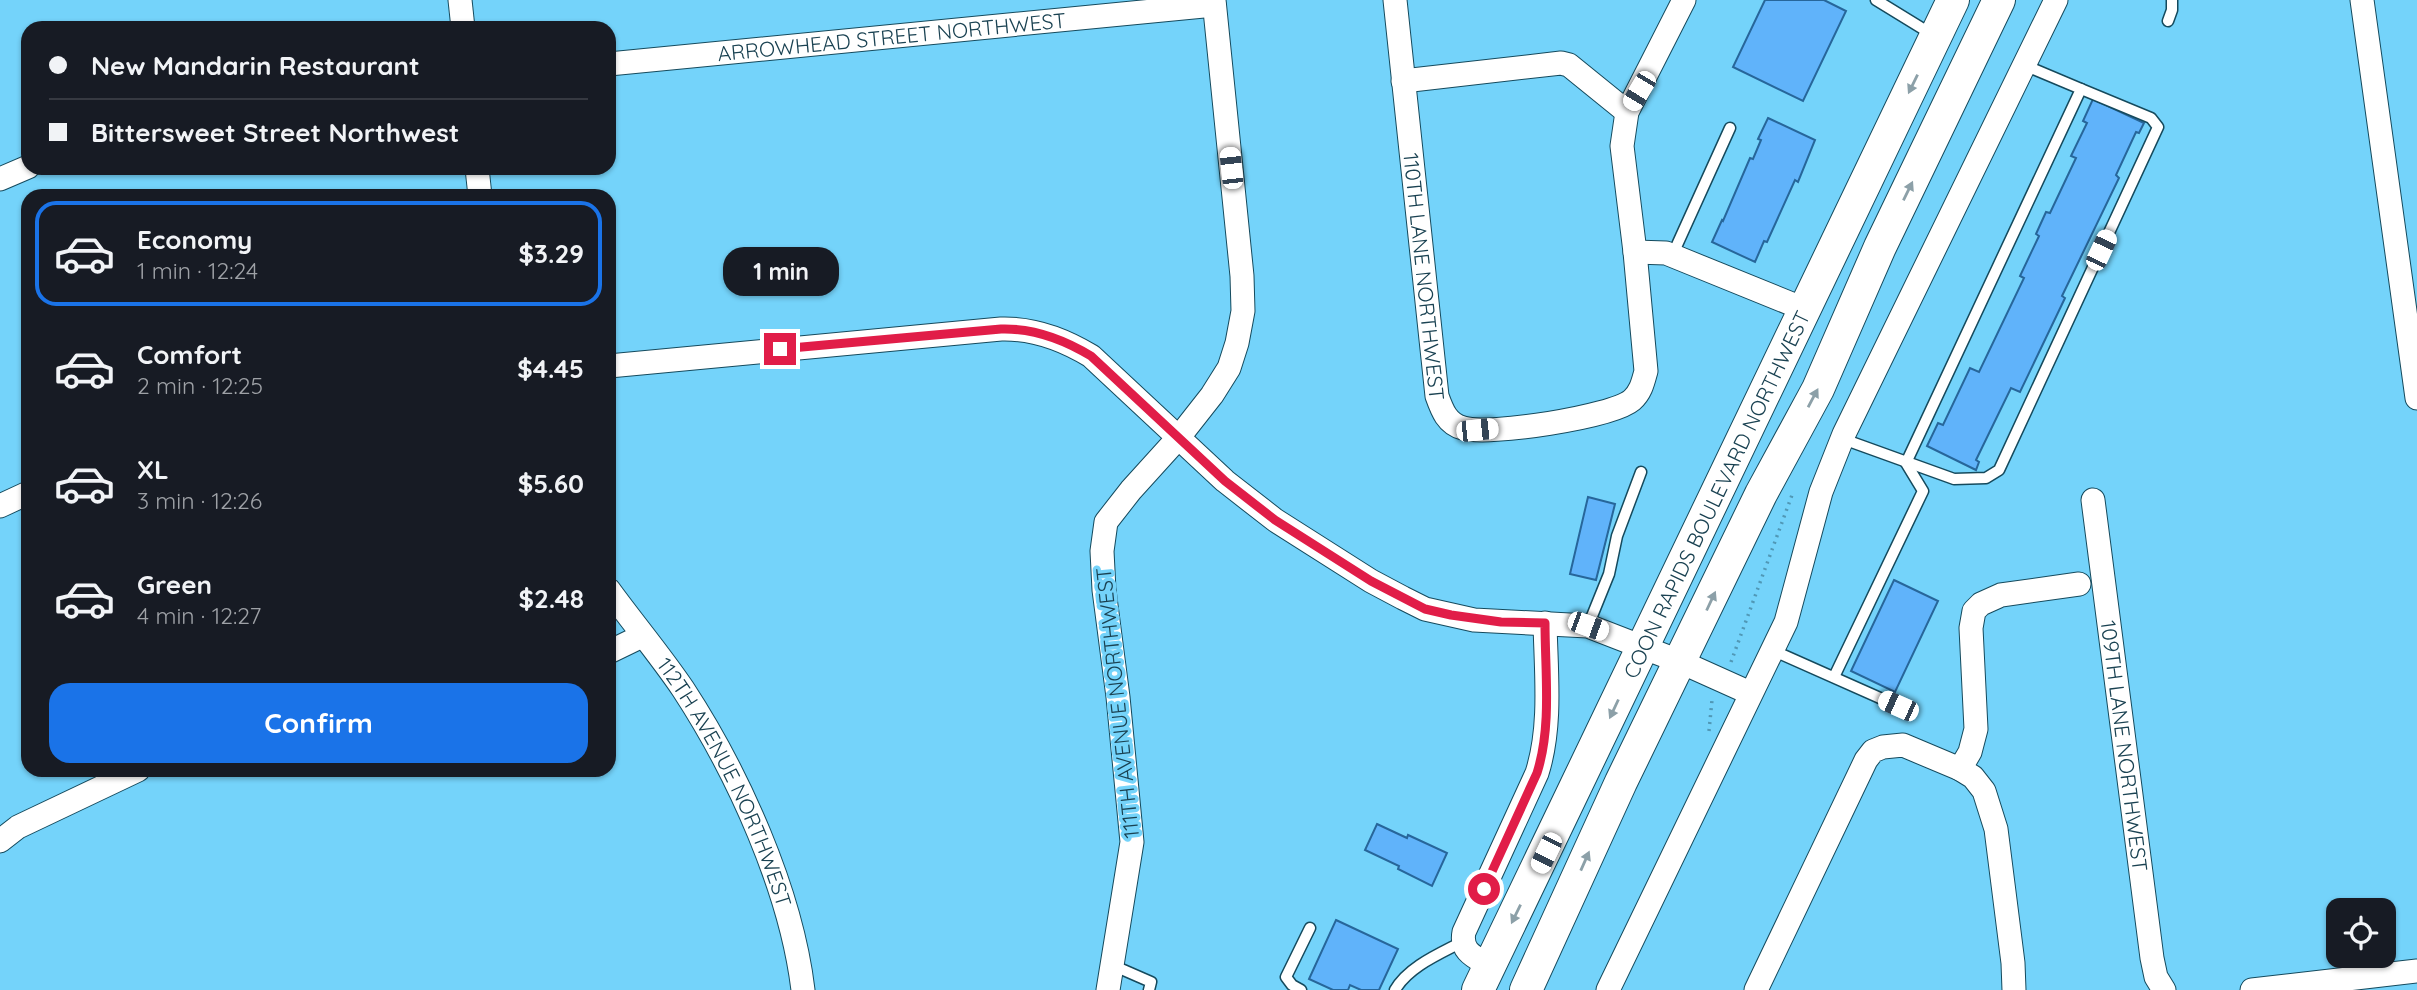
<!DOCTYPE html>
<html lang="en">
<head>
<meta charset="utf-8">
<style>
	:root { --surface:#171b24; --page:#242831; --text:#f1f3f6; --muted:#9ea1a6; --line:#363941; --accent:#1a73e8 }
	body { margin:0; font-family:Quicksand,sans-serif; background:var(--page); color:var(--text); height:100vh; display:flex; flex-direction:column; font-size:26px; white-space:nowrap }
	* { box-sizing:border-box; margin:0 }
	p { font-size:23px; color:var(--muted) }
	.icon { flex:none; width:38px; height:38px; fill:none; stroke:currentColor; stroke-width:2; stroke-linecap:round; stroke-linejoin:round }
	.map { position:relative; flex:1; overflow:hidden }
	.details { position:absolute; left:21px; top:189px; width:595px; height:588px; display:flex; flex-direction:column; background:var(--surface); border-radius:21px; box-shadow:0 2px 5px #0004 }
	.details>* { flex:none }
	.guide { position:absolute; left:21px; top:21px; width:595px; height:154px; border-radius:21px; box-shadow:0 2px 5px #0004; display:grid; align-content:center; height:154px; padding:0 28px; background:var(--surface) }
	.controls { position:absolute; left:2326px; top:898px; display:grid; gap:14px }
	.controls a { display:grid; place-items:center; width:70px; height:70px; border-radius:14px; background:var(--surface); box-shadow:0 2px 5px #0004; font-size:35px }
	.end { position:absolute; width:32px; height:32px; margin:-16px; border:9px solid #e11d48; background:#fff; box-shadow:0 0 0 4px #fff }
	.from { border-radius:50% }
	.bubble { position:absolute; height:49px; border-radius:21px; background:var(--surface); box-shadow:0 2px 5px #0004; font-size:23px; font-weight:700; line-height:49px; text-align:center }
	.car { position:absolute; width:21px; height:42px; margin:-21px -10px; border-radius:9px; box-shadow:0 0 5px 2px #0007; background:linear-gradient(#fff 24%,#345 0 40%,#fff 0 76%,#345 0 86%,#fff 0) }
	.guide b { display:flex; align-items:center; gap:24px; height:66px; font-size:26px }
	.guide b+b { border-top:2px solid var(--line) }
	.guide i { width:18px; height:18px; background:var(--text) }
	ul { padding:12px 0 0; list-style:none }
	li { display:flex; align-items:center; gap:21px; height:105px; margin:0 14px 10px; padding:0 14px; border:4px solid transparent; border-radius:21px }
	li div { flex:1 }
	li b { display:block; font-size:26px }
	li em { font-style:normal; font-weight:700 }
	li.current { border-color:var(--accent) }
	li>.icon { width:63px; height:63px; stroke-width:1.5 }
	.cta { display:flex; gap:14px; margin-top:auto; padding:14px 28px }
	.cta a { flex:1; height:80px; border-radius:21px; background:var(--accent); color:#fff; font-size:28px; font-weight:700; line-height:80px; text-align:center }
	.map>svg:first-child { display:block }
	.building { fill:#60b3fa; stroke:#27669a; stroke-width:2 }
	.lines { fill:none; stroke-linecap:round; stroke-linejoin:round }
	.lane-casing { stroke:#154a5d; stroke-width:13 }
	.street-casing { stroke:#154a5d; stroke-width:25 }
	.secondary-casing { stroke:#154a5d; stroke-width:34 }
	.path { stroke:#5098b6; stroke-width:3.5; stroke-dasharray:2 5; stroke-linecap:butt }
	.lane { stroke:#fff; stroke-width:10 }
	.street { stroke:#fff; stroke-width:23 }
	.secondary { stroke:#fff; stroke-width:32 }
	.oneway { fill:#8ca0a8 }
	.route { stroke:#e11d48; stroke-width:9 }
	.labels { text-anchor:middle; dominant-baseline:central; stroke-width:7; stroke-linejoin:round; paint-order:stroke }
	.street-label { font-size:21px; fill:#1a4252; stroke:#74d3fa }
</style>
</head>
<body>
<div class="map">
<svg width="2417" height="990" viewBox="0 0 2417 990">
	<rect width="100%" height="100%" fill="#74d3fa"/>
	<g class="building">
		<path d="M1765,0H1824L1846,11L1803,101L1733,67Z"/>
		<path d="M2093,99L2144,123L2139,133L2136,132L2116,175L2119,178L2062,296L2065,298L2020,392L2011,388L1976,460L1979,462L1976,470L1927,446L1938,423L1943,425L1970,368L1979,372L2024,278L2020,276L2039,236L2036,234L2046,212L2050,213L2076,158L2071,156L2087,123L2083,121Z"/>
		<path d="M1768,118L1815,140L1798,182L1795,180L1767,242L1764,241L1755,262L1712,242L1722,220L1723,221L1750,158L1753,159L1761,140L1758,139Z"/>
		<path d="M1588,497L1615,504L1596,580L1570,574Z"/>
		<path d="M1894,580L1938,601L1895,692L1851,671Z"/>
		<path d="M1377,824L1407,838L1408,835L1447,853L1432,886L1398,869L1399,866L1365,850Z"/>
		<path d="M1336,920L1398,949L1379,990H1361L1350,985L1348,990H1333L1309,979Z"/>
	</g>
	<g class="lines">
		<g class="lane-casing">
			<g id="lane">
				<path d="M1876,0L1933,35"/>
				<path d="M2168,21L2172,10V0"/>
				<path d="M1672,256L1730,128"/>
				<path d="M1843,439L1954,479L1986,478L1999,470L2158,127L2151,118L2081,89"/>
				<path d="M1588,626L1609,574L1617,536L1641,472"/>
				<path d="M1772,650L1898,706"/>
				<path d="M1834,677L1923,491L1906,463L2081,89L2024,65"/>
				<path d="M1112,965L1151,982L1149,990"/>
				<path d="M1301,990L1292,985L1286,977L1310,928"/>
				<path d="M1395,990C1408,967 1439,954 1462,942"/>
			</g>
		</g>
		<g class="street-casing">
			<g id="street">
				<path d="M460,0L463,28"/>
				<path id="s1" d="M1395,0L1437,396C1442,410 1447,424 1463,428C1488,436 1612,417 1632,400C1641,392 1643,382 1646,371L1635,252L1622,146L1627,112L1684,0"/>
				<path d="M2362,0L2417,398"/>
				<path id="s2" d="M609,64L1214,5"/>
				<path d="M1403,81L1561,63L1569,65L1627,112"/>
				<path d="M477,168L480,196"/>
				<path d="M0,179L28,167"/>
				<path d="M1635,252L1666,253L1804,309"/>
				<path d="M609,366L1001,329C1034,328 1063,339 1091,356L1225,481L1275,520L1371,581L1403,598L1425,609L1474,620L1588,626L1681,662L1750,693"/>
				<path id="s3" d="M2093,500L2152,958L2156,977L2164,990"/>
				<path d="M0,506L28,493"/>
				<path id="s4" d="M609,590C633,623 660,655 683,689C738,773 791,890 803,990"/>
				<path d="M609,652L642,636"/>
				<path d="M1960,769L1970,752L1976,729L1971,628L1974,611L1981,604L2001,595L2079,584"/>
				<path d="M0,841L18,827L138,770"/>
				<path d="M1490,966C1475,957 1460,952 1464,932L1537,773C1552,726 1546,672 1545,623"/>
				<path d="M1108,990L1132,842L1118,697L1104,590L1102,551L1106,522L1131,490L1179,437L1212,395L1229,368L1237,343L1243,311L1242,276L1214,0"/>
				<path d="M1608,990L1786,622L1821,492L1844,434L2056,0"/>
				<path d="M1756,990L1866,760L1873,751L1883,747L1903,745L1960,769L1973,777L1984,791L1996,829L2013,963L2014,990"/>
				<path d="M2252,990L2417,971"/>
			</g>
		</g>
		<g class="secondary-casing">
			<g id="secondary">
				<path id="s5" d="M1478,990C1638,661 1794,330 1953,0"/>
				<path d="M1526,990L1621,782L1761,494L1818,389L1880,247L1999,0"/>
			</g>
		</g>
		<g class="path">
			<path d="M1731,662L1792,495"/>
			<path d="M1709,731L1712,700"/>
		</g>
		<use href="#lane" class="lane"/>
		<use href="#street" class="street"/>
		<use href="#secondary" class="secondary"/>
	</g>
	<defs><path id="oneway-solid" d="M-6-.8H1V-3.2L6.5 0L1 3.2V.8H-6Z" transform="scale(1.75)"/></defs>
	<g class="oneway">
		<use href="#oneway-solid" transform="translate(1913 84) rotate(116)"/>
		<use href="#oneway-solid" transform="translate(1908 191) rotate(-64)"/>
		<use href="#oneway-solid" transform="translate(1813 398) rotate(-62)"/>
		<use href="#oneway-solid" transform="translate(1711 601) rotate(-65)"/>
		<use href="#oneway-solid" transform="translate(1614 709) rotate(115)"/>
		<use href="#oneway-solid" transform="translate(1585 861) rotate(-66)"/>
		<use href="#oneway-solid" transform="translate(1516 914) rotate(116)"/>
	</g>
	<g class="lines">
		<path class="route" d="M780,349L1001,329C1034,328 1063,339 1091,356L1225,481L1275,520L1371,581L1425,609L1451,615L1501,622L1545,623C1545,672 1552,726 1537,773L1484,889"/>
	</g>
	<g class="labels">
		<g class="street-label">
			<text stroke="none"><textPath href="#s2" startOffset="284">ARROWHEAD STREET NORTHWEST</textPath></text>
			<text stroke="none"><textPath href="#s1" startOffset="278">110TH LANE NORTHWEST</textPath></text>
			<text stroke="none"><textPath href="#s5" startOffset="550">COON RAPIDS BOULEVARD NORTHWEST</textPath></text>
			<text transform="translate(1117 703) rotate(-96)">111TH AVENUE NORTHWEST</text>
			<text stroke="none"><textPath href="#s3" startOffset="248">109TH LANE NORTHWEST</textPath></text>
			<text stroke="none"><textPath href="#s4" startOffset="226">112TH AVENUE NORTHWEST</textPath></text>
		</g>
	</g>
</svg>
<div class="controls">
<a><svg class="icon" aria-label="locate" viewBox="0 0 24 24"><circle cx="12" cy="12" r="6"/><path d="M12 2v4M12 18v4M2 12h4M18 12h4"/></svg></a>
</div>
<i class="end from" style="left:1484px;top:889px"></i>
<i class="end" style="left:780px;top:349px"></i>
<div class="bubble" style="left:723px;top:247px;width:116px">1 min</div>
<i class="car" style="left:1639px;top:91px;rotate:211deg"></i>
<i class="car" style="left:1231px;top:168px;rotate:354deg"></i>
<i class="car" style="left:2101px;top:250px;rotate:25deg"></i>
<i class="car" style="left:1477px;top:430px;rotate:84deg"></i>
<i class="car" style="left:1588px;top:626px;rotate:110deg"></i>
<i class="car" style="left:1898px;top:706px;rotate:294deg"></i>
<i class="car" style="left:1546px;top:853px;rotate:206deg"></i>
<div class="guide">
<b><i class="from"></i>New Mandarin Restaurant</b>
<b><i></i>Bittersweet Street Northwest</b>
</div>
<section class="details">
<ul>
<li class="current"><svg class="icon" aria-label="car" viewBox="0 0 24 24"><path d="M5 17H2v-5l4-1 3-4h7l3 4 3 1v5h-3M9 17h6M6 11h13"/><circle cx="7" cy="17" r="2"/><circle cx="17" cy="17" r="2"/></svg><div><b>Economy</b><p>1 min · 12:24</p></div><em>$3.29</em></li>
<li><svg class="icon" aria-label="car" viewBox="0 0 24 24"><path d="M5 17H2v-5l4-1 3-4h7l3 4 3 1v5h-3M9 17h6M6 11h13"/><circle cx="7" cy="17" r="2"/><circle cx="17" cy="17" r="2"/></svg><div><b>Comfort</b><p>2 min · 12:25</p></div><em>$4.45</em></li>
<li><svg class="icon" aria-label="car" viewBox="0 0 24 24"><path d="M5 17H2v-5l4-1 3-4h7l3 4 3 1v5h-3M9 17h6M6 11h13"/><circle cx="7" cy="17" r="2"/><circle cx="17" cy="17" r="2"/></svg><div><b>XL</b><p>3 min · 12:26</p></div><em>$5.60</em></li>
<li><svg class="icon" aria-label="car" viewBox="0 0 24 24"><path d="M5 17H2v-5l4-1 3-4h7l3 4 3 1v5h-3M9 17h6M6 11h13"/><circle cx="7" cy="17" r="2"/><circle cx="17" cy="17" r="2"/></svg><div><b>Green</b><p>4 min · 12:27</p></div><em>$2.48</em></li>
</ul>
<div class="cta"><a>Confirm</a></div>
</section>
</div>
</body>
</html>
